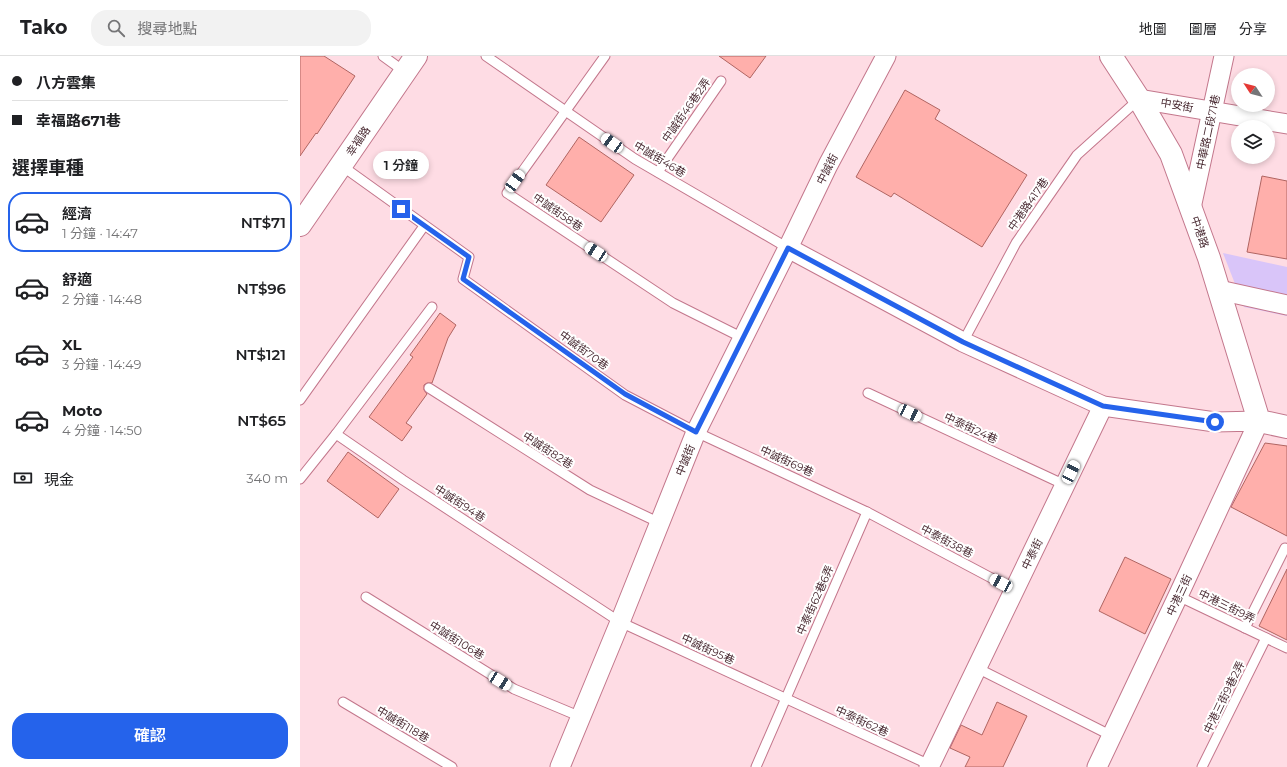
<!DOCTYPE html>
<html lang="zh-TW">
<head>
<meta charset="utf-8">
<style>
	:root { --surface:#fff; --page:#f2f2f2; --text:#202124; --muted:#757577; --line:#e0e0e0; --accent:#2563eb }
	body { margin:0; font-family:Montserrat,"Noto Sans TC",sans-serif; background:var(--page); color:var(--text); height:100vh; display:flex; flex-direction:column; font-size:15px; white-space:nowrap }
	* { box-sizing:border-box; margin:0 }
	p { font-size:13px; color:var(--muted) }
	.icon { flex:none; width:22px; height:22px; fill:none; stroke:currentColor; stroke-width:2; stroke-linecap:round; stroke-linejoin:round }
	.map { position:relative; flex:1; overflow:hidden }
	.side { display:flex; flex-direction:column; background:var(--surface); width:300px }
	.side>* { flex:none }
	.guide { display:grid; align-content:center; height:88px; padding:0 12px; background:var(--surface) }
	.needle { width:26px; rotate:306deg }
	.fabs { position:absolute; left:931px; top:12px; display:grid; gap:8px }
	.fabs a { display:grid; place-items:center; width:44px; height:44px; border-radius:50%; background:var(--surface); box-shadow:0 2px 6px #0003; font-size:20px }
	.end { position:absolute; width:18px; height:18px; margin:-9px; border:5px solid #2563eb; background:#fff; box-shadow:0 0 0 2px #fff }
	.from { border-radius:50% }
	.bubble { position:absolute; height:28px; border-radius:14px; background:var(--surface); box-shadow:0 2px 6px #0003; font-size:13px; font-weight:600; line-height:28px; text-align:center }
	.car { position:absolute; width:12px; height:24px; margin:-12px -6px; border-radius:5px; box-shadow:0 0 3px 1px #0007; background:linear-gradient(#fff 24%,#345 0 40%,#fff 0 76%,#345 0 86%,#fff 0) }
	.guide b { display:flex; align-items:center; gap:14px; height:38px; font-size:15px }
	.guide b+b { border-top:1px solid var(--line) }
	.guide i { width:10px; height:10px; background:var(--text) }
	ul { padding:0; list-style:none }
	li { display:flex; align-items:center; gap:12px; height:60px; margin:0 8px 6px; padding:0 4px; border:2px solid transparent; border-radius:16px }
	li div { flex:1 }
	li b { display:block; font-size:15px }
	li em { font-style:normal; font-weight:600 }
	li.on { border-color:var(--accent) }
	li>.icon { width:36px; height:36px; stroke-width:1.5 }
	h2 { padding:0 12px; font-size:18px; line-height:48px }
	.pay { display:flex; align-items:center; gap:10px; height:44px; padding:0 12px; font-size:15px }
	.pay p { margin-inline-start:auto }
	.button { display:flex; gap:8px; margin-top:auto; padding:8px 12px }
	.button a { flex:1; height:46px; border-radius:16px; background:var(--accent); color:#fff; font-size:16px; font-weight:600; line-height:46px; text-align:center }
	header { display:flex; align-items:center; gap:24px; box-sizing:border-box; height:56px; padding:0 20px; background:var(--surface); border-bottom:1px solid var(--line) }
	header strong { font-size:19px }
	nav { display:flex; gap:22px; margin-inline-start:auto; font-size:14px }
	.search { width:280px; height:36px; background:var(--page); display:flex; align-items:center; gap:10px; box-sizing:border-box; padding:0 14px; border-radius:16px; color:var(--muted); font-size:15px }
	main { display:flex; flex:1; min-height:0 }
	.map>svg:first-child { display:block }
	.green { fill:#d9c5f9 }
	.building { fill:#ffafab; stroke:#b06562 }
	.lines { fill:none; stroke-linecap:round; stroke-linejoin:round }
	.service-casing { stroke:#c3778c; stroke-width:11 }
	.minor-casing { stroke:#c3778c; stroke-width:21 }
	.tertiary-casing { stroke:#c3778c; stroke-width:24 }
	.service { stroke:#fff; stroke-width:9 }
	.minor { stroke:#fff; stroke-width:19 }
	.tertiary { stroke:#fff; stroke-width:22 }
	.route { stroke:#2563eb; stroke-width:5 }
	.labels { text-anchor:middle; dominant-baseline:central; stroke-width:4; stroke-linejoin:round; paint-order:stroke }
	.street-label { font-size:11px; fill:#482931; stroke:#fff }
</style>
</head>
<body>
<header>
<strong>Tako</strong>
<div class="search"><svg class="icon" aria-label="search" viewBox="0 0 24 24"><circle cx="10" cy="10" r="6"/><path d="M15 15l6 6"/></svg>搜尋地點</div>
<nav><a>地圖</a><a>圖層</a><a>分享</a></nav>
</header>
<main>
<section class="side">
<div class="guide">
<b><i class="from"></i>八方雲集</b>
<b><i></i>幸福路671巷</b>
</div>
<h2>選擇車種</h2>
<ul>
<li class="on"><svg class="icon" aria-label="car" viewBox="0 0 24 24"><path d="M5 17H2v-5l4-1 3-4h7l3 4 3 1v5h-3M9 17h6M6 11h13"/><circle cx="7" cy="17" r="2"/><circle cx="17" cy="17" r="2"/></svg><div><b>經濟</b><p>1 分鐘 · 14:47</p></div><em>NT$71</em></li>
<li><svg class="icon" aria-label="car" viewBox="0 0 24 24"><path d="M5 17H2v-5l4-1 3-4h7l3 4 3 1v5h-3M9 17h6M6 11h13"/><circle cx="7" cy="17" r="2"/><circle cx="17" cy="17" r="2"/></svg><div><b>舒適</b><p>2 分鐘 · 14:48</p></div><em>NT$96</em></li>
<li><svg class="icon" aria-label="car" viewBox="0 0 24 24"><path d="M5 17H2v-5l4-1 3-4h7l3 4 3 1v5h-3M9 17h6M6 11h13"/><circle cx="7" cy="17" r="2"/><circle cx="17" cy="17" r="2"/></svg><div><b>XL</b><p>3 分鐘 · 14:49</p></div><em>NT$121</em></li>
<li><svg class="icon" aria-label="car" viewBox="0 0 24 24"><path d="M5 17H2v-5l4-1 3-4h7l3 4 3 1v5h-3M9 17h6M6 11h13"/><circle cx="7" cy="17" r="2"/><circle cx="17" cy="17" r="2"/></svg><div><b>Moto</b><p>4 分鐘 · 14:50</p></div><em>NT$65</em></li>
</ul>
<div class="pay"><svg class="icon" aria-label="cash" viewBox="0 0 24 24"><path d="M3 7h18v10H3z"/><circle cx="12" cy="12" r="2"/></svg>現金<p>340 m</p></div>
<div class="button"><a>確認</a></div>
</section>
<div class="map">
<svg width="987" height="711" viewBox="0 0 987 711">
	<rect width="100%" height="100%" fill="#fedce4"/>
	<path class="green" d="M923,197L987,211V260L944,251Z"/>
	<g class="building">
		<path d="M0,0H24L55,20L17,78L16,77L0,100Z"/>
		<path d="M419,0H466L450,22Z"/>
		<path d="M605,34L640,54L635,63L727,119L682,191L594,137L591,141L556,121Z"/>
		<path d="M279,81L334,119L301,166L246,129Z"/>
		<path d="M962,120L987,125V203L947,196Z"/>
		<path d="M140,257L156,269L148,282L132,327H127L124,329V334L127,338L106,367L112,371L102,385L69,361L113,301L110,299Z"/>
		<path d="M965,387L987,390V480L931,451Z"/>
		<path d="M48,396L99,433L78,462L27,425Z"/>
		<path d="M825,501L871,523L845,578L799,555Z"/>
		<path d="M987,513V584L959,570Z"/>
		<path d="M697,646L727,660L703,711H665L670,701L650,692L661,669L682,679Z"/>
	</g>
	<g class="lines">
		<g class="service-casing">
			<g id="service">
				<path d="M83,0L105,16"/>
				<path d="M186,0L335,103L488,192"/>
				<path d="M305,0L207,137L373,247L443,282"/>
				<path d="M42,110L169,201L163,223L325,339L396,376L567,456L714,534"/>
				<path d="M358,116L421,25"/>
				<path d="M663,286L716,187L777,99L839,43"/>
				<path d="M129,332L290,434L360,467"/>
				<path d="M568,337L765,429"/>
				<path d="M0,344L124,170"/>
				<path d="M36,378L132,251"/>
				<path d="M0,423L36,378L103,424L320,566L630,709"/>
				<path d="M878,540L987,592"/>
				<path d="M66,541L214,633L281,661"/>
				<path d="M945,572L985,492"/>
				<path d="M677,612L812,680"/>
				<path d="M43,646L152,711"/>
				<path d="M456,711L567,456"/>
				<path d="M902,711L966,582"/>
			</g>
		</g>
		<g class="minor-casing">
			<g id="minor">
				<path d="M839,43L987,68"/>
				<path d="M891,152L924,0"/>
				<path d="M488,192L663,286L803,350L915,366L959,365L878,540L797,711"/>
				<path d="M919,234L987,249"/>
				<path d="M260,711L320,566L396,376L488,192L528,109L586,0"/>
				<path d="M629,711L803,350"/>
			</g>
		</g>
		<g class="tertiary-casing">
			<g id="tertiary">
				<path d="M811,0L839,43L871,98L909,202L959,365L987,371"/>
				<path d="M0,169L116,0"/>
			</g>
		</g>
		<use href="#service" class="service"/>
		<use href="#minor" class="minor"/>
		<use href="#tertiary" class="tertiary"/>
	</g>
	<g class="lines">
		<path class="route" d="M101,153L169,201L163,223L325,338L396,376L488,192L663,286L803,350L915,366"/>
	</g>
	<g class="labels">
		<g class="street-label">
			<text transform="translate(877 49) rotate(10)">中安街</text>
			<text transform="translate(386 54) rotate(-55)">中誠街46巷2弄</text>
			<text transform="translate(908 76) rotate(-78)">中華路二段71巷</text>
			<text transform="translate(58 85) rotate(-56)">幸福路</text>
			<text transform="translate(360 103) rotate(31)">中誠街46巷</text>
			<text transform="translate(527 113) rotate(-63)">中誠街</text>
			<text transform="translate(728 148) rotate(-55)">中港路417巷</text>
			<text transform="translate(258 156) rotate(34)">中誠街58巷</text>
			<text transform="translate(900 176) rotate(71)">中港路</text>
			<text transform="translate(284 294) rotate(36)">中誠街70巷</text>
			<text transform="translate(671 372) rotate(25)">中泰街24巷</text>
			<text transform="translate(248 394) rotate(33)">中誠街82巷</text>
			<text transform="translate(385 404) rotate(-68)">中誠街</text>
			<text transform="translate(487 405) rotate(25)">中誠街69巷</text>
			<text transform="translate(160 447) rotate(33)">中誠街94巷</text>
			<text transform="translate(647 485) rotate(28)">中泰街38巷</text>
			<text transform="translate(732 498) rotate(-64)">中泰街</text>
			<text transform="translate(879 539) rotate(-65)">中港三街</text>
			<text transform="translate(515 544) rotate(-66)">中泰街62巷6弄</text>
			<text transform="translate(927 550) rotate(26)">中港三街9弄</text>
			<text transform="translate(157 584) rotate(32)">中誠街106巷</text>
			<text transform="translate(408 593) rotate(25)">中誠街95巷</text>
			<text transform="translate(924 641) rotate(-64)">中港三街9巷2弄</text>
			<text transform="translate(562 665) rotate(25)">中泰街62巷</text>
			<text transform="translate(103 668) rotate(31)">中誠街118巷</text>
		</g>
	</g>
</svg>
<div class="fabs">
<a><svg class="needle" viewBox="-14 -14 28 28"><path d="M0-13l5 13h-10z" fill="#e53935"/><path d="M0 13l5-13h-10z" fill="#757577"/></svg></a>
<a><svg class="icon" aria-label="layers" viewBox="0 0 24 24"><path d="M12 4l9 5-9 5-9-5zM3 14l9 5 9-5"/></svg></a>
</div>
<i class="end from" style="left:915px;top:366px"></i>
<i class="end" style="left:101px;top:153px"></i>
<div class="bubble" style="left:73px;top:95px;width:56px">1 分鐘</div>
<i class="car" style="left:312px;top:87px;rotate:305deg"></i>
<i class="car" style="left:215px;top:125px;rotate:36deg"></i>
<i class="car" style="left:296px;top:196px;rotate:303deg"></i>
<i class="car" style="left:610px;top:357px;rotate:115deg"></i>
<i class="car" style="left:771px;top:416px;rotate:26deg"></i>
<i class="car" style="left:701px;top:527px;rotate:298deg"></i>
<i class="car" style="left:200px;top:625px;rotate:122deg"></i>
</div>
</main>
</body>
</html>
